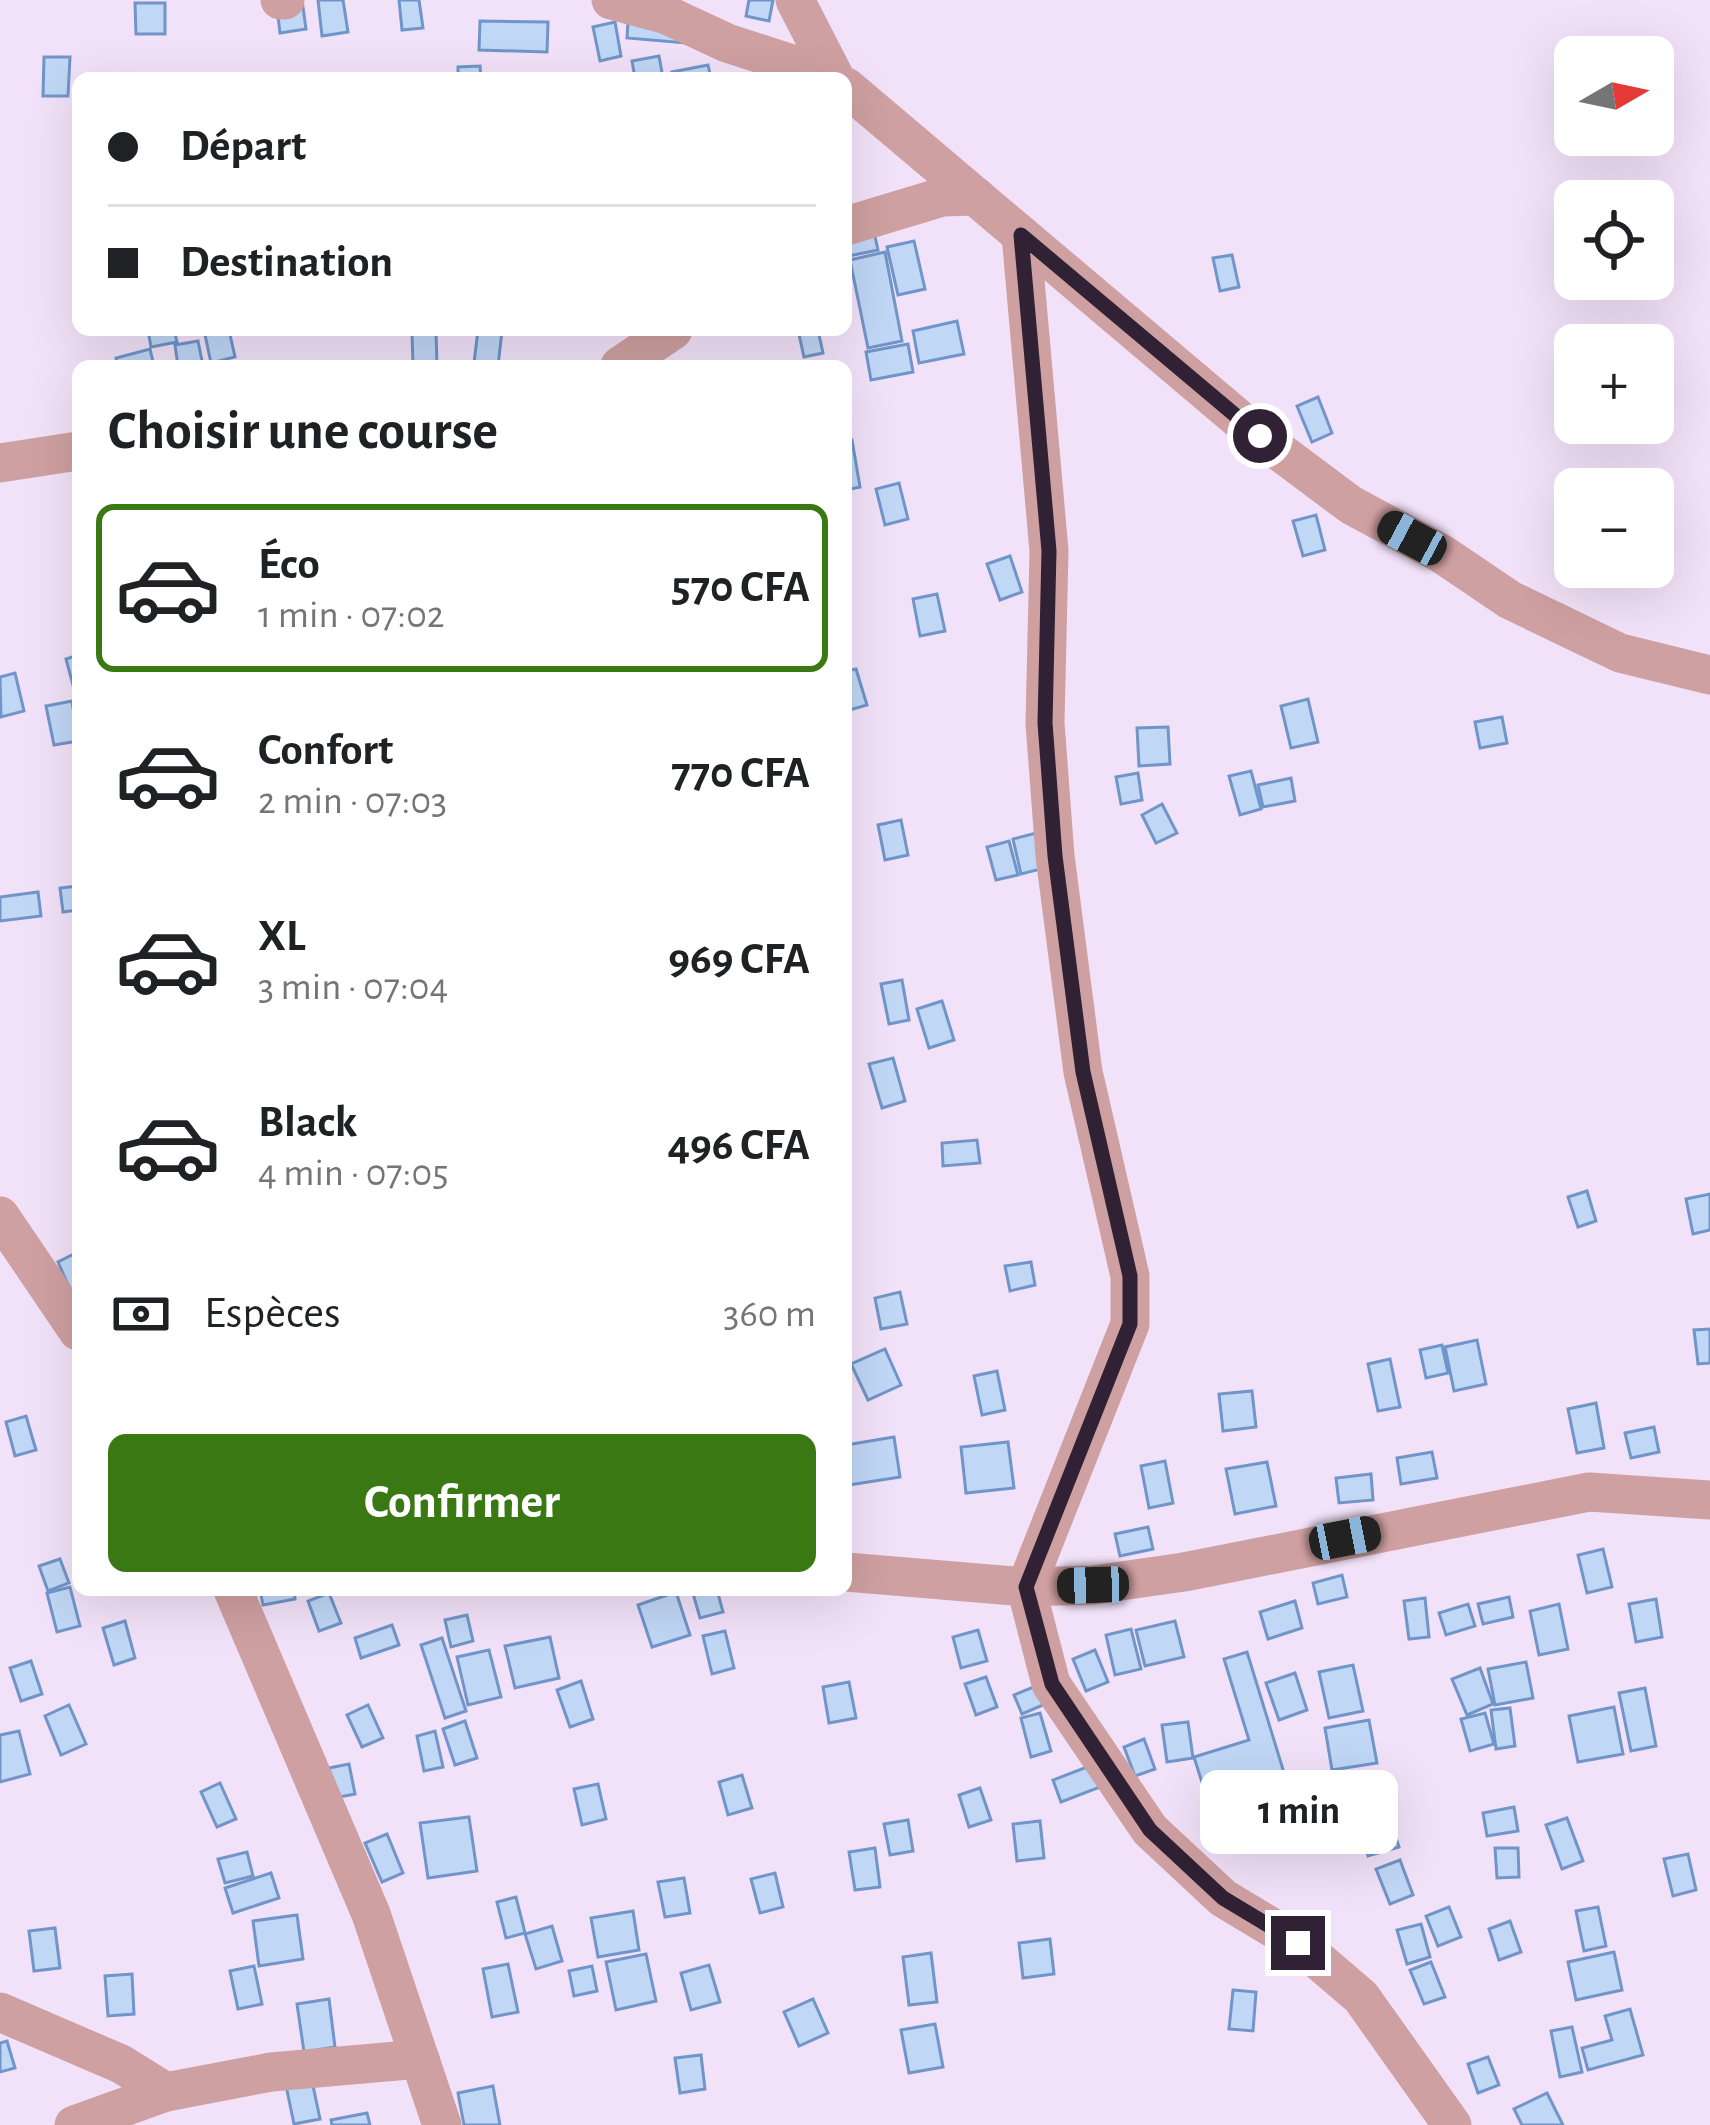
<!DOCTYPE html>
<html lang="fr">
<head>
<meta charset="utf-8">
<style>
	:root { --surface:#fff; --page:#f6f6f6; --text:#202124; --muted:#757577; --line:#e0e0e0; --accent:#3a7813 }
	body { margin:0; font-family:"Alegreya Sans",sans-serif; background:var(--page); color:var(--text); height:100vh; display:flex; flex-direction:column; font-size:45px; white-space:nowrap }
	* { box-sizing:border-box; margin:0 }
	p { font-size:39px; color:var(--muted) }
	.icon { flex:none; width:66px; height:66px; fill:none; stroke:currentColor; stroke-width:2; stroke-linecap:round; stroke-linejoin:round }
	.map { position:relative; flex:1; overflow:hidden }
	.drawer { position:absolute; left:72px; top:360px; width:780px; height:1236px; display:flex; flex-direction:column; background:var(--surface); border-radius:18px; box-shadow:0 12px 48px #0002 }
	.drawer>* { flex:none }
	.guide { position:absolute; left:72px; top:72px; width:780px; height:264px; border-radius:18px; box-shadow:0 12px 48px #0002; display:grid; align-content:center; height:264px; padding:0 36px; background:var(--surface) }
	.needle { width:78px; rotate:81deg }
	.fabs { position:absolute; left:1554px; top:36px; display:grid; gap:24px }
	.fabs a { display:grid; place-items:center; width:120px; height:120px; border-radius:18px; background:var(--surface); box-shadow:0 12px 48px #0002; font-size:60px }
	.end { position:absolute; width:54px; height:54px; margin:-27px; border:15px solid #302135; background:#fff; box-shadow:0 0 0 6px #fff }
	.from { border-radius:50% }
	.bubble { position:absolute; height:84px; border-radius:18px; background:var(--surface); box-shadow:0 12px 48px #0002; font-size:39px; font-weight:700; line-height:84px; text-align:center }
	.car { position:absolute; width:36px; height:72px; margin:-36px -18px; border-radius:15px; box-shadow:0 0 9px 3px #0007; background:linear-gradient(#222 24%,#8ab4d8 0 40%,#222 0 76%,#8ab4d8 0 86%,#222 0) }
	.guide b { display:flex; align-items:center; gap:42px; height:114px; font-size:45px }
	.guide b+b { border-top:3px solid var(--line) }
	.guide i { width:30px; height:30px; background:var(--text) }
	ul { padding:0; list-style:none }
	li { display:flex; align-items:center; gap:36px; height:168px; margin:0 24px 18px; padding:0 12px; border:6px solid transparent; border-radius:18px }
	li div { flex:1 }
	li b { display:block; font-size:45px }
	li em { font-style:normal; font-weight:700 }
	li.selected { border-color:var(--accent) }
	li>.icon { width:108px; height:108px; stroke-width:1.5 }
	h2 { padding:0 36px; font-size:54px; line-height:144px }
	.pay { display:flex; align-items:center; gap:30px; height:132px; padding:0 36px; font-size:45px }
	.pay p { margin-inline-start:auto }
	.cta { display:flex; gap:24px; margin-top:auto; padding:24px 36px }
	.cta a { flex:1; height:138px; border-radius:18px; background:var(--accent); color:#fff; font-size:48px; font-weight:700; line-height:138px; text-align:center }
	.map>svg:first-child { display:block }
	.building { fill:#c0d7f6; stroke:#7195c8; stroke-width:3 }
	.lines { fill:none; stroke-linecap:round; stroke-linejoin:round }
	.street { stroke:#cfa0a1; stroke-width:39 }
	.route { stroke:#302135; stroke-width:15 }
</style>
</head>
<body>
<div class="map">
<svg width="1710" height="2125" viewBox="0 0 1710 2125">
	<rect width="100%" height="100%" fill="#f2e2f9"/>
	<g class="building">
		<path d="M276,0H302L306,29L280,33Z"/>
		<path d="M318,0H343L348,32L322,36Z"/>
		<path d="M399,0H419L423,28L402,30Z"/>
		<path d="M749,0H773L769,21L746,16Z"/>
		<path d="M135,3H165V34H136Z"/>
		<path d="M629,8L710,45L627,38Z"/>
		<path d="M480,21L548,22L547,52L479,50Z"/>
		<path d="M615,22L621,56L600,61L593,27Z"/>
		<path d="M659,56L663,78H635L632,61Z"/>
		<path d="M44,57H70L68,96H43Z"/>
		<path d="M708,65L711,78H674L672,72Z"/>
		<path d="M480,66L481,78H458V67Z"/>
		<path d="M868,206L878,250L849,256L846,242Z"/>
		<path d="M914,241L925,289L898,295L887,247Z"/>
		<path d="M885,252L902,341L868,348L850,260Z"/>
		<path d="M1232,255L1239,287L1220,291L1213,258Z"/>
		<path d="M957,321L964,354L919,363L913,331Z"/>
		<path d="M148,330H174L177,342L151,347Z"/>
		<path d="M204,330H229L235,357L211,363Z"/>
		<path d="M478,330L502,331L498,366L474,363Z"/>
		<path d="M798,330H818L823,353L804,357Z"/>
		<path d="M436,331L437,366H413L412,332Z"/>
		<path d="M198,341L203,366H178L175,345Z"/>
		<path d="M908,344L913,372L871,380L866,352Z"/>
		<path d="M150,349L154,366H118L116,358Z"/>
		<path d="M1318,397L1332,433L1312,442L1297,406Z"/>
		<path d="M852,440L860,487L846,490V441Z"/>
		<path d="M899,483L908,519L885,525L876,489Z"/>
		<path d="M1316,515L1325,550L1303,556L1293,521Z"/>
		<path d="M1010,556L1022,592L1000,600L987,564Z"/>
		<path d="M937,594L945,631L920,636L913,599Z"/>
		<path d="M78,655V688L74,689L66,659Z"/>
		<path d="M856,669L867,705L846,711V671Z"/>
		<path d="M15,673L24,711L1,717L0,677Z"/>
		<path d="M1308,699L1318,742L1291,748L1281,706Z"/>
		<path d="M72,701L78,741L54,745L46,706Z"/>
		<path d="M1502,717L1507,743L1480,748L1475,722Z"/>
		<path d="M1168,727L1170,764L1139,766L1137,728Z"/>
		<path d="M1251,771L1261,809L1240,815L1229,776Z"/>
		<path d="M1138,773L1142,800L1121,804L1116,777Z"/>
		<path d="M1291,778L1295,801L1263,807L1258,785Z"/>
		<path d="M1162,804L1177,833L1156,843L1142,815Z"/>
		<path d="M901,820L908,855L885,860L878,825Z"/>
		<path d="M1036,833L1045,868L1021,874L1013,839Z"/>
		<path d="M1009,841L1018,875L996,880L987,847Z"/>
		<path d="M78,886V910L63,912L60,888Z"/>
		<path d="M38,892L41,916L0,921V897Z"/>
		<path d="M902,980L909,1020L889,1024L881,984Z"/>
		<path d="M942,1001L954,1040L929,1048L917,1009Z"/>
		<path d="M893,1058L905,1101L882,1108L869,1064Z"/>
		<path d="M977,1140L980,1163L943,1166L942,1143Z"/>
		<path d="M1587,1191L1596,1221L1578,1227L1568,1197Z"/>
		<path d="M1710,1194V1230L1693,1234L1686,1199Z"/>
		<path d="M78,1252V1294L73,1296L58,1262Z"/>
		<path d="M1031,1262L1035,1285L1010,1291L1005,1266Z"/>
		<path d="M900,1292L907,1324L881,1329L875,1298Z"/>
		<path d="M1710,1329V1363L1698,1364L1694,1330Z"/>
		<path d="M1477,1340L1486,1384L1454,1391L1445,1347Z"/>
		<path d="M1442,1345L1448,1373L1426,1378L1420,1350Z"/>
		<path d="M885,1349L901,1385L868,1400L851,1364Z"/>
		<path d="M1390,1359L1400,1407L1378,1411L1368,1364Z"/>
		<path d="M997,1371L1005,1410L982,1415L974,1376Z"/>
		<path d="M1252,1391L1256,1427L1223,1431L1219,1394Z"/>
		<path d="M1596,1403L1604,1448L1577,1453L1568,1409Z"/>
		<path d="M26,1416L36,1450L15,1456L6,1422Z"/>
		<path d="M1654,1427L1659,1452L1631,1458L1625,1433Z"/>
		<path d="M894,1437L900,1477L849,1485L846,1445Z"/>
		<path d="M1008,1442L1014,1488L966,1493L961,1447Z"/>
		<path d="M1432,1452L1437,1478L1401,1484L1397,1458Z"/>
		<path d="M1165,1461L1173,1503L1149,1508L1141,1466Z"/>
		<path d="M1267,1462L1276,1506L1235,1514L1226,1469Z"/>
		<path d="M1371,1474L1373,1500L1339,1503L1336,1478Z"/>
		<path d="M1148,1527L1153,1549L1120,1556L1115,1534Z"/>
		<path d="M1603,1549L1612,1587L1587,1593L1578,1555Z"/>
		<path d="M60,1559L69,1583L48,1591L39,1566Z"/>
		<path d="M1342,1575L1347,1597L1318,1604L1313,1583Z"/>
		<path d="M70,1587L80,1626L57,1632L47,1593Z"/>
		<path d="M260,1590H294L295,1599L263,1605Z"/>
		<path d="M692,1590H717L723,1612L700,1618Z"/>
		<path d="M676,1592L690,1635L652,1647L638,1605Z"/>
		<path d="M329,1593L341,1623L319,1631L308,1601Z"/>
		<path d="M1509,1597L1513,1617L1483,1624L1478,1604Z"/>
		<path d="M1425,1598L1429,1637L1409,1639L1404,1601Z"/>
		<path d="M1656,1599L1662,1637L1636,1642L1629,1604Z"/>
		<path d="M1295,1601L1302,1628L1268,1639L1260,1612Z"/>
		<path d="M1468,1604L1475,1626L1446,1635L1439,1613Z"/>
		<path d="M1559,1604L1568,1649L1539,1655L1530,1611Z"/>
		<path d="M467,1615L473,1641L451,1647L445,1620Z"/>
		<path d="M125,1621L135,1658L114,1665L103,1628Z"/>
		<path d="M1175,1621L1184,1657L1145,1666L1136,1630Z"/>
		<path d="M392,1625L399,1645L361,1658L355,1638Z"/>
		<path d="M1131,1629L1141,1669L1115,1675L1106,1635Z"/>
		<path d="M978,1630L987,1661L961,1668L953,1637Z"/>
		<path d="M725,1631L734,1668L712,1674L703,1636Z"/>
		<path d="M550,1637L559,1678L515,1688L505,1646Z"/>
		<path d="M442,1638L466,1711L445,1718L421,1645Z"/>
		<path d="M489,1650L501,1697L468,1705L457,1657Z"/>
		<path d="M1095,1650L1108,1682L1086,1691L1073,1659Z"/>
		<path d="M1247,1652L1285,1776L1260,1784L1262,1792L1210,1808L1194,1757L1249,1740L1224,1659Z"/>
		<path d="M31,1661L42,1694L21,1701L10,1668Z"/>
		<path d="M1526,1662L1533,1698L1495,1705L1488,1669Z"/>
		<path d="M1353,1665L1363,1711L1329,1718L1319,1672Z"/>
		<path d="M1480,1668L1493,1704L1467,1715L1452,1679Z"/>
		<path d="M1295,1673L1307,1710L1279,1720L1266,1683Z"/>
		<path d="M986,1677L997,1707L976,1715L965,1684Z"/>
		<path d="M581,1681L593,1719L570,1727L557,1690Z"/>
		<path d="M849,1682L856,1718L829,1723L823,1687Z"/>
		<path d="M1041,1684L1050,1702L1022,1714L1014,1695Z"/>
		<path d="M1645,1688L1656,1746L1631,1751L1619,1693Z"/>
		<path d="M69,1705L86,1744L61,1755L45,1716Z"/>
		<path d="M368,1705L383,1738L362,1747L347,1715Z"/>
		<path d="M1614,1707L1623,1754L1578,1762L1569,1716Z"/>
		<path d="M1510,1708L1515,1746L1496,1749L1491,1710Z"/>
		<path d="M1040,1713L1051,1751L1031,1757L1021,1718Z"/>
		<path d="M1485,1713L1494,1744L1470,1751L1461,1719Z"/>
		<path d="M1369,1720L1377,1763L1332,1770L1325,1728Z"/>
		<path d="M465,1721L477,1758L455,1765L443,1729Z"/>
		<path d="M1188,1722L1193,1758L1167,1762L1162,1725Z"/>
		<path d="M19,1731L30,1774L0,1782V1735Z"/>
		<path d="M435,1731L443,1767L424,1771L417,1736Z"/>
		<path d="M1144,1739L1155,1769L1135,1776L1124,1747Z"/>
		<path d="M1100,1762L1108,1784L1061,1802L1053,1780Z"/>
		<path d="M349,1764L355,1794L334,1798L329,1768Z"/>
		<path d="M742,1775L752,1808L728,1815L719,1782Z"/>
		<path d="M220,1783L236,1819L217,1827L201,1792Z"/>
		<path d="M598,1784L606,1819L582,1825L574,1789Z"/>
		<path d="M980,1788L991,1820L969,1827L959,1795Z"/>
		<path d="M1386,1806L1399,1847L1368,1856L1356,1816Z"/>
		<path d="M1514,1807L1518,1831L1487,1836L1483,1813Z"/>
		<path d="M469,1817L477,1871L428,1878L420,1823Z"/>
		<path d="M1567,1818L1583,1861L1562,1869L1546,1825Z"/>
		<path d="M908,1820L913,1851L890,1855L884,1824Z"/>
		<path d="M1040,1821L1044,1858L1017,1861L1013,1824Z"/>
		<path d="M387,1834L403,1873L382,1882L365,1843Z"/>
		<path d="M875,1848L880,1887L855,1890L849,1852Z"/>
		<path d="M1495,1848H1518L1519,1877L1497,1878Z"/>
		<path d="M247,1852L253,1876L225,1883L218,1859Z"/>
		<path d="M1688,1854L1696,1890L1673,1896L1664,1859Z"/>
		<path d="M1400,1860L1413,1895L1390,1904L1376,1869Z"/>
		<path d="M271,1873L279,1898L233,1913L225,1888Z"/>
		<path d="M775,1873L783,1907L760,1913L751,1879Z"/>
		<path d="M684,1878L690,1913L665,1917L658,1882Z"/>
		<path d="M516,1897L525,1933L506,1938L497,1902Z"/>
		<path d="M1449,1907L1461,1937L1438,1946L1426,1916Z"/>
		<path d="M1598,1907L1606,1946L1584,1951L1576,1911Z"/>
		<path d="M633,1911L639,1950L598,1957L591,1918Z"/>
		<path d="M297,1915L303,1959L259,1966L253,1921Z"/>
		<path d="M1510,1921L1521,1952L1499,1960L1489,1929Z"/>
		<path d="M1421,1924L1430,1957L1407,1964L1397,1930Z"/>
		<path d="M552,1926L562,1961L536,1969L525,1934Z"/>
		<path d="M55,1928L60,1968L34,1971L29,1931Z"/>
		<path d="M1050,1939L1054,1974L1023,1978L1019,1943Z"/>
		<path d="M1614,1952L1622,1990L1576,2000L1568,1962Z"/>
		<path d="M931,1953L937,2002L909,2005L903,1957Z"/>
		<path d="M646,1954L656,2001L616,2010L606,1962Z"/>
		<path d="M1431,1962L1445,1997L1424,2004L1410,1970Z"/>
		<path d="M508,1964L518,2012L492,2017L483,1969Z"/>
		<path d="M709,1965L720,2002L691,2010L681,1973Z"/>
		<path d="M254,1966L262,2004L238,2009L230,1971Z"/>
		<path d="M592,1966L597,1991L574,1996L569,1971Z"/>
		<path d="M132,1974L134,2014L108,2016L105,1976Z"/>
		<path d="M1233,1990L1256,1992L1253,2031L1229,2029Z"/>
		<path d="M329,1999L335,2047L304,2052L297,2004Z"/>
		<path d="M813,1999L828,2033L799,2046L784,2012Z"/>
		<path d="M1630,2009L1643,2055L1588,2070L1582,2048L1612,2040L1605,2016Z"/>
		<path d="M935,2024L943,2067L909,2073L901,2030Z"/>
		<path d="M1572,2027L1582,2072L1560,2077L1551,2031Z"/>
		<path d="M7,2041L15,2068L0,2072V2043Z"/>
		<path d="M701,2055L705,2089L680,2093L675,2058Z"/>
		<path d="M1488,2057L1499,2085L1478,2093L1468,2064Z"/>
		<path d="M311,2076L320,2119L294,2124L285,2081Z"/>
		<path d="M493,2086L500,2125H464L458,2093Z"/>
		<path d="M1547,2093L1563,2125H1522L1514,2109Z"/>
		<path d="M367,2113L370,2125H332L331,2120Z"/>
	</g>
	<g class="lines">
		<g class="street">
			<path d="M280,0H285"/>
			<path d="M611,0L667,15L727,43L835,78"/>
			<path d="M795,0L835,78"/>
			<path d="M846,87L1260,437L1351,505L1442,554L1510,600L1620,653L1710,675"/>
			<path d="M846,226L942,197L975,196"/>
			<path d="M1021,235L1049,551L1045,723L1055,856L1083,1072L1130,1276V1324L1026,1587L1051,1684L1150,1830L1223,1898L1298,1943L1361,1997L1452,2125"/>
			<path d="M620,366L673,330"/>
			<path d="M0,463L78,451"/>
			<path d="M0,1216L78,1331"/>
			<path d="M846,1572L1026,1587L1093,1585L1184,1572L1589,1492L1710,1500"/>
			<path d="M233,1590L371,1914L442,2125"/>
			<path d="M0,2012L121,2064L166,2092"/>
			<path d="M74,2125L166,2092L271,2072L420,2059"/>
		</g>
	</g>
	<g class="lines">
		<path class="route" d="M1260,436L1021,235L1049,551L1045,723L1055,856L1083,1072L1130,1276V1324L1026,1587L1052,1684L1150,1830L1223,1898L1298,1943"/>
	</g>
</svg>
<div class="fabs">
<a><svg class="needle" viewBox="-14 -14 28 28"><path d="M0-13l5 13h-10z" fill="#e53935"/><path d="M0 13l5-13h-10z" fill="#757577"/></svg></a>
<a><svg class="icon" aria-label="locate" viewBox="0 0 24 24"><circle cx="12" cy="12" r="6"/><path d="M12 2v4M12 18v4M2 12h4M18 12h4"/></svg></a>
<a>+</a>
<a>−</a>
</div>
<i class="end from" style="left:1260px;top:436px"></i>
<i class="end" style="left:1298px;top:1943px"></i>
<div class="bubble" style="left:1200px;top:1770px;width:198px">1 min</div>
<i class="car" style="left:1412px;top:538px;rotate:298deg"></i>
<i class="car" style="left:1345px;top:1538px;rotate:79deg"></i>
<i class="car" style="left:1093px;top:1585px;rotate:268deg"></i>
<div class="guide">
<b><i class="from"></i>Départ</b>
<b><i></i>Destination</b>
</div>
<section class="drawer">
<h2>Choisir une course</h2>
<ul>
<li class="selected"><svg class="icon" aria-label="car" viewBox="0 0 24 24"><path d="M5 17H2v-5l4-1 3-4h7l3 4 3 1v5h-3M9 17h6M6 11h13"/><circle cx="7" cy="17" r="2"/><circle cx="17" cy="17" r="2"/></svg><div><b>Éco</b><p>1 min · 07:02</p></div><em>570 CFA</em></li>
<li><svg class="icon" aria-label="car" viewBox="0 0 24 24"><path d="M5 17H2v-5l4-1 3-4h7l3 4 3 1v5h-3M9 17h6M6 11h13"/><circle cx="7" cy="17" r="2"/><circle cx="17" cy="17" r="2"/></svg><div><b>Confort</b><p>2 min · 07:03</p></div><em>770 CFA</em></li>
<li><svg class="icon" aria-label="car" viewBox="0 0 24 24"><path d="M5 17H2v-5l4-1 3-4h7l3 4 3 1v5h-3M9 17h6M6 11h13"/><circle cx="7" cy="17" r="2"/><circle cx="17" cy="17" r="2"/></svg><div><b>XL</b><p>3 min · 07:04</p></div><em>969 CFA</em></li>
<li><svg class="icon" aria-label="car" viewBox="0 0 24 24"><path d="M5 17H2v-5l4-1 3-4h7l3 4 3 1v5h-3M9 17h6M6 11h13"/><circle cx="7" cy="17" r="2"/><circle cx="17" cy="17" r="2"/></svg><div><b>Black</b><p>4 min · 07:05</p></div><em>496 CFA</em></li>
</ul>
<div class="pay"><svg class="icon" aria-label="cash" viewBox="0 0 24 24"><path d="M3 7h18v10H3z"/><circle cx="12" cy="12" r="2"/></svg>Espèces<p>360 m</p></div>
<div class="cta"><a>Confirmer</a></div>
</section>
</div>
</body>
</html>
